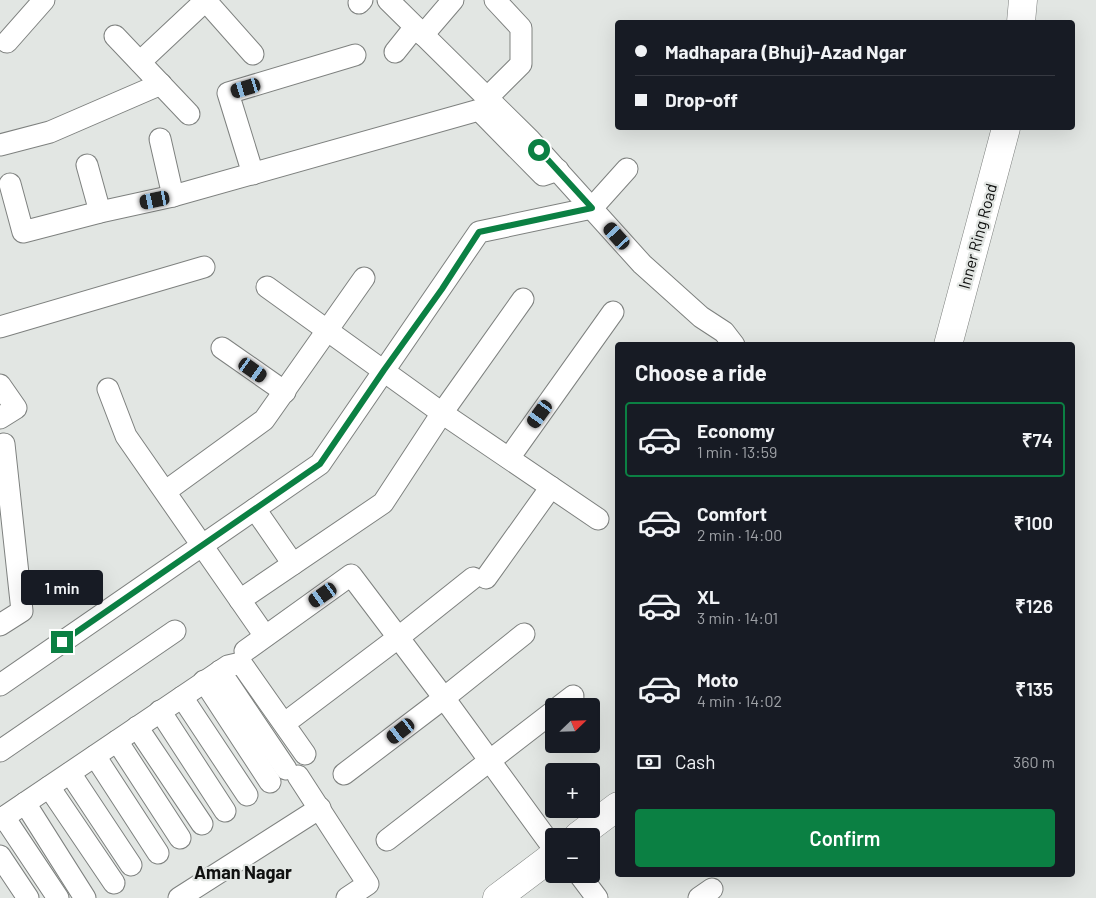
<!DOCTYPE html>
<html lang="en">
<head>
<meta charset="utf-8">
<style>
	:root { --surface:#171b24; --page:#20242c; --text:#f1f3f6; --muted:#9ea1a6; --line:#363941; --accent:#0b8043 }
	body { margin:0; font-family:Barlow,sans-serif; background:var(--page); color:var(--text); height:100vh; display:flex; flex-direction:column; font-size:19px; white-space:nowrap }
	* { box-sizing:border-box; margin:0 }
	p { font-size:16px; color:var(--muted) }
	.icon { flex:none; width:28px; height:28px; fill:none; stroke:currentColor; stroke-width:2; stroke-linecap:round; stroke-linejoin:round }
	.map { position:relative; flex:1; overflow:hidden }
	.details { position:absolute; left:615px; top:342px; width:460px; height:535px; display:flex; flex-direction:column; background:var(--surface); border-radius:5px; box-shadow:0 5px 20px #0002 }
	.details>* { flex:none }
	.guide { position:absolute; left:615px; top:20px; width:460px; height:110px; border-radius:5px; box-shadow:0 5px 20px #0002; display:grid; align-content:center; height:110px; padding:0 20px; background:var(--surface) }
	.needle { width:32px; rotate:67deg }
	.controls { position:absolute; left:545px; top:698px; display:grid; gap:10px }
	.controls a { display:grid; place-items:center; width:55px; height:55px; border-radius:5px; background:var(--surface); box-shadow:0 5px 20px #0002; font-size:25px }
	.end { position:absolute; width:22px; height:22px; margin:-11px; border:6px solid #0b8043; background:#fff; box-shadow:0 0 0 2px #fff }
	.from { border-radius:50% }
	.bubble { position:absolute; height:35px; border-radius:5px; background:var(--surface); box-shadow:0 5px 20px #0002; font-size:16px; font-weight:600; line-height:35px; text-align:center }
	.car { position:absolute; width:15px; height:30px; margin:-15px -8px; border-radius:6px; box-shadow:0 0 4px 1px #0007; background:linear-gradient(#222 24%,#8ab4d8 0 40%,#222 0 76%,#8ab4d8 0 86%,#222 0) }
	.guide b { display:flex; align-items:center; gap:18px; height:48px; font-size:19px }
	.guide b+b { border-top:1px solid var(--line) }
	.guide i { width:12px; height:12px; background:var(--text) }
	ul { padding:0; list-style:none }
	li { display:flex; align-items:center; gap:15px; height:75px; margin:0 10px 8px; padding:0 10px; border:2px solid transparent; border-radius:5px }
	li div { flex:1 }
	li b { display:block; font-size:19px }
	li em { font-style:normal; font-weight:600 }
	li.selected { border-color:var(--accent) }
	li>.icon { width:45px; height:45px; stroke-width:1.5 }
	h2 { padding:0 20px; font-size:22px; line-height:60px }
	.pay { display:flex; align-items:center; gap:12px; height:55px; padding:0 20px; font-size:19px }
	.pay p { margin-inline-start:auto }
	.primary-button { display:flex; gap:10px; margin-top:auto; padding:10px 20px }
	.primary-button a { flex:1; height:58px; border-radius:5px; background:var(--accent); color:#fff; font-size:20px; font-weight:600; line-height:58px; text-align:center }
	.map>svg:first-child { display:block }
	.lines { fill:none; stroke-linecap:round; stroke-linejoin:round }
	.minor-casing { stroke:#7e817f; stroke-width:23 }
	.major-casing { stroke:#7e817f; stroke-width:29 }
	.minor { stroke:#fff; stroke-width:21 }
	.major { stroke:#fff; stroke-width:28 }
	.route { stroke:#0b8043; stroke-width:6 }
	.labels { text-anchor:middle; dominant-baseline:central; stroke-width:4.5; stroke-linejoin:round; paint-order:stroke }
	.street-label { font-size:16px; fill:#101110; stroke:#e2e6e3 }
	.neighbourhood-label { font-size:18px; font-weight:bold; fill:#101110; stroke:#e2e6e3 }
</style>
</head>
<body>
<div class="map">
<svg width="1096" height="898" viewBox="0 0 1096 898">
	<rect width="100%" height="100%" fill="#e2e6e3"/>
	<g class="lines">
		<g class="minor-casing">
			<g id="minor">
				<path d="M388,0L530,140L642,264L701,317L724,332L734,345"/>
				<path d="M206,1L253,54"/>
				<path d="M359,3L362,0"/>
				<path d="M423,35L453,0"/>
				<path d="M115,36L189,114"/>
				<path d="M7,42L44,0"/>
				<path d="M395,52L415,27"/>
				<path d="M140,62L206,0"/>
				<path d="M487,98L521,64V28L495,0"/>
				<path d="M160,139L173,196"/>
				<path d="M0,145L50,132L161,84"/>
				<path d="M87,165L100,212"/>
				<path d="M253,174L228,93L355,55"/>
				<path d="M10,184L23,232L100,212L173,196L479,110L543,175L558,170"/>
				<path d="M267,287L442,413L598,519"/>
				<path d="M0,327L204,267"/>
				<path d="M222,348L285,392"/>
				<path d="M0,385L16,408L0,418"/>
				<path d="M108,389L126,436L265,636"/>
				<path d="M509,458L613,312"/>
				<path d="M166,491L264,420L364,278"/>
				<path d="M255,509L293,564"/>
				<path d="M486,578L551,487"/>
				<path d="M240,600L383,503L442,413L523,299"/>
				<path d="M0,625L22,611L4,444"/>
				<path d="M245,651L351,575L444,698L554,849"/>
				<path d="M220,671L286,769"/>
				<path d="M204,681L270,782"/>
				<path d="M0,685L320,464L479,232L592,208L627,169"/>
				<path d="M182,697L247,795"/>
				<path d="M560,706L573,696"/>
				<path d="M160,711L225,811"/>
				<path d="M293,717L399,637L473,578"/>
				<path d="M137,727L202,824"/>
				<path d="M117,741L180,838"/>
				<path d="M0,751L175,631"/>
				<path d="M95,756L158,853"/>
				<path d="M70,773L131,865"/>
				<path d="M344,774L444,698L524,634"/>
				<path d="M298,776L368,884L347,898"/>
				<path d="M49,787L114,883"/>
				<path d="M25,803L85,898"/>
				<path d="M4,817L58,898"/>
				<path d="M0,820L228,666L241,663L305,754"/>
				<path d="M387,840L554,711"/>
				<path d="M0,856L28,898"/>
				<path d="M579,874L597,898"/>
				<path d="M179,898L320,808"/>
				<path d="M699,898L712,889"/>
			</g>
		</g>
		<g class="major-casing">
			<g id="major">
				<path d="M1021,22L1023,0"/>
				<path d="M948,345L1006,128"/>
				<path d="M578,836L618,806"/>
				<path d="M497,898L554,855"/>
			</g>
		</g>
		<use href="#minor" class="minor"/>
		<use href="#major" class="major"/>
	</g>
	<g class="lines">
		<path class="route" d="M62,642L320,464L384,370L442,289L479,232L592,208L539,150"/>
	</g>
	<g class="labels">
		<g class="street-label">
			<text transform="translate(977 236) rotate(-75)">Inner Ring Road</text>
		</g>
		<g class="neighbourhood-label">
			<text x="243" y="872">Aman Nagar</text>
		</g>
	</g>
</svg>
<div class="controls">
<a><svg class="needle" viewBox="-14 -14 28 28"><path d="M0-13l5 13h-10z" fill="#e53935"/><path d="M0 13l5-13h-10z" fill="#9ea1a6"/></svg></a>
<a>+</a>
<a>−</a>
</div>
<i class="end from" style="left:539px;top:150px"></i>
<i class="end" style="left:62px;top:642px"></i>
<div class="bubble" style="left:21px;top:570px;width:82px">1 min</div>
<i class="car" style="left:246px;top:88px;rotate:253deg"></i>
<i class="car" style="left:155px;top:200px;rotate:258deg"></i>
<i class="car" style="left:617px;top:236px;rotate:318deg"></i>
<i class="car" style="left:253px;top:370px;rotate:125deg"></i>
<i class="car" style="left:540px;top:414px;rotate:216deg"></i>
<i class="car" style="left:323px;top:595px;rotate:235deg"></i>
<i class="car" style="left:401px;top:731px;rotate:232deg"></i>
<div class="guide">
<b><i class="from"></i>Madhapara (Bhuj)-Azad Ngar</b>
<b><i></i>Drop-off</b>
</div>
<section class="details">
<h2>Choose a ride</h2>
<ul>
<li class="selected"><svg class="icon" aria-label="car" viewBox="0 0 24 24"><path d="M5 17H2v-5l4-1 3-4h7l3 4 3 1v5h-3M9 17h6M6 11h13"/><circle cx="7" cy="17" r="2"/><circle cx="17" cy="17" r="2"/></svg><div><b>Economy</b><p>1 min · 13:59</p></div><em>₹74</em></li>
<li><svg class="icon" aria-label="car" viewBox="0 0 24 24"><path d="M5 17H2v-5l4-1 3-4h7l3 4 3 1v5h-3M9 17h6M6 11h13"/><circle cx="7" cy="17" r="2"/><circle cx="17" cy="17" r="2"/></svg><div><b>Comfort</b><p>2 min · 14:00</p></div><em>₹100</em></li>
<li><svg class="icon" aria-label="car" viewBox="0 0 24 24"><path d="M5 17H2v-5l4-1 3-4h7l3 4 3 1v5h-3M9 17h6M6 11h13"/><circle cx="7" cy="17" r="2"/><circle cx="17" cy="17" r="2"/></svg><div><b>XL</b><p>3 min · 14:01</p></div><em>₹126</em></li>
<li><svg class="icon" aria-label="car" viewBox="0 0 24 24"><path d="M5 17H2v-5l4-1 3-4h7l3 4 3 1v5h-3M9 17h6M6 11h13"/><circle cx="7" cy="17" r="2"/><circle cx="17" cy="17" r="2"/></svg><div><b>Moto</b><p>4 min · 14:02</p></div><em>₹135</em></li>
</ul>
<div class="pay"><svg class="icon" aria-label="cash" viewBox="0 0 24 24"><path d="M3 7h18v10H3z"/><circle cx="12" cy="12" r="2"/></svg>Cash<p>360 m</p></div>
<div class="primary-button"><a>Confirm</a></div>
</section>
</div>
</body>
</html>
